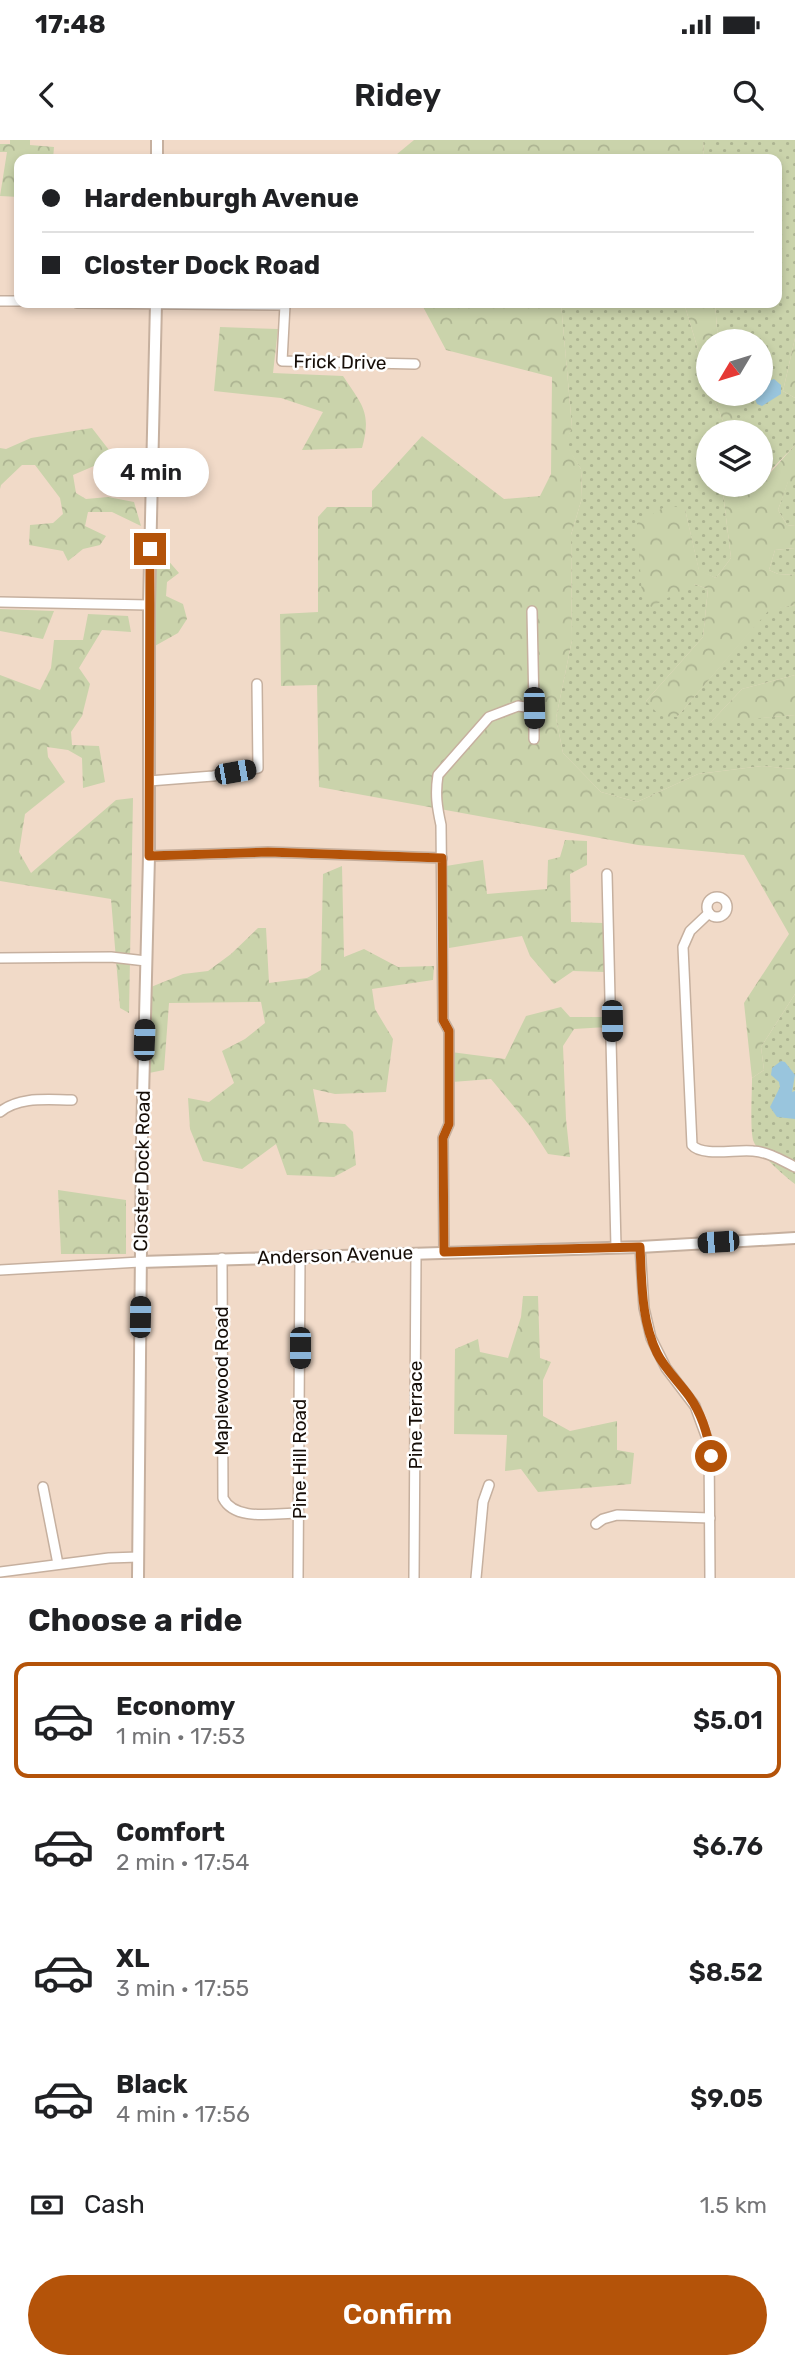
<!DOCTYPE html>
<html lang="en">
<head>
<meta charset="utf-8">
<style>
	:root { --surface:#fff; --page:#f6f6f6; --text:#202124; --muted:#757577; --line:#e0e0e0; --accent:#b45309 }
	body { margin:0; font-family:Rubik,sans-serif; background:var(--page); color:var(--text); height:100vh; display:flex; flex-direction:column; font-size:26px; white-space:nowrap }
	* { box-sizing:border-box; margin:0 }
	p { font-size:23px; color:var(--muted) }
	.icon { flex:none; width:38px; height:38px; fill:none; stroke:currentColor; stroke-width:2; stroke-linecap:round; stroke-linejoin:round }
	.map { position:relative; height:1438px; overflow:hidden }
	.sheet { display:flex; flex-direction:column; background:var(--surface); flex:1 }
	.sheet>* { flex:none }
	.hud { position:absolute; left:14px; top:14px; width:768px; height:154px; border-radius:14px; box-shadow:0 4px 10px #0003; display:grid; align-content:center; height:154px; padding:0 28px; background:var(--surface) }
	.needle { width:46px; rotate:232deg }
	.controls { position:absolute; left:696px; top:189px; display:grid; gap:14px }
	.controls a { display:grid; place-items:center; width:77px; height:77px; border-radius:50%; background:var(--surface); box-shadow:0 4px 10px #0003; font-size:35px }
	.end { position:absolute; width:32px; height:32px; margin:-16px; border:9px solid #b45309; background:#fff; box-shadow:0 0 0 4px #fff }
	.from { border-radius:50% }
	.bubble { position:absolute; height:49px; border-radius:24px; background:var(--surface); box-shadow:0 4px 10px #0003; font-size:23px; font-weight:600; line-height:49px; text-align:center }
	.car { position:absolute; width:21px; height:42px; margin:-21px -10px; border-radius:9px; box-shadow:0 0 5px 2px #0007; background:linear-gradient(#222 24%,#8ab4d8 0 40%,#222 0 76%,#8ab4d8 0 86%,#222 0) }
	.hud b { display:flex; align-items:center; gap:24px; height:66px; font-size:26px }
	.hud b+b { border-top:2px solid var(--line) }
	.hud i { width:18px; height:18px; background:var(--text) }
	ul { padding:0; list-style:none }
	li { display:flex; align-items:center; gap:21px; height:116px; margin:0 14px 10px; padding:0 14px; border:4px solid transparent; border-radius:14px }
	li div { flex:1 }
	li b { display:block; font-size:26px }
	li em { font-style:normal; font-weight:600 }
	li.current { border-color:var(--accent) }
	li>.icon { width:63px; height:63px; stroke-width:1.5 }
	h2 { padding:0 28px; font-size:32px; line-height:84px }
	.pay { display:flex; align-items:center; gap:18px; height:77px; padding:0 28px; font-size:26px }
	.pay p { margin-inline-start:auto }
	.button { display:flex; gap:14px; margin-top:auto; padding:14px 28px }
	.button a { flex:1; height:80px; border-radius:42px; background:var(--accent); color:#fff; font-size:28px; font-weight:600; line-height:80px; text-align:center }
	.status { display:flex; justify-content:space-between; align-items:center; height:49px; padding:0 35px; background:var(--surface); direction:ltr }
	.status svg { height:19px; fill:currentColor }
	header { display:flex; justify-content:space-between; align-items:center; height:91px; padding:0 28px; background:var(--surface); font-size:32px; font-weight:600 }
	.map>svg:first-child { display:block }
	.grass { fill:url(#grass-dots) }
	.forest { fill:url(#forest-crowns) }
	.water { fill:#99c5dd }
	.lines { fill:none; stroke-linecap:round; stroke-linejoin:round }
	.minor-casing { stroke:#c6b09f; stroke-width:12 }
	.major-casing { stroke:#c6b09f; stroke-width:14 }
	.minor { stroke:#fff; stroke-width:9 }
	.major { stroke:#fff; stroke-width:10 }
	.route { stroke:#b45309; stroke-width:9 }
	.labels { text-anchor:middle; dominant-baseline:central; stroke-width:5; stroke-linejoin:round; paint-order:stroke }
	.street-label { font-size:19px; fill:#160e08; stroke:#fff }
</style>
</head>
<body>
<div class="status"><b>17:48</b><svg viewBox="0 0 49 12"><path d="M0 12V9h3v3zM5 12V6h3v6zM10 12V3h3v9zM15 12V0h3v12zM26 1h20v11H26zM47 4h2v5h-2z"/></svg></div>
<header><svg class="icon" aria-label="back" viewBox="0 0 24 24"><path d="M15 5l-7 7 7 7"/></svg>Ridey<svg class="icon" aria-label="search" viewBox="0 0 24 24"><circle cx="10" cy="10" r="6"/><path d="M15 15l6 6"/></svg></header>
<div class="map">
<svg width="795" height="1438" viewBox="0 0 795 1438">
	<defs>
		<pattern id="grass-dots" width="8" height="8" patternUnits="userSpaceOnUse" patternTransform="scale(1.75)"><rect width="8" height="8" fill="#cad3ab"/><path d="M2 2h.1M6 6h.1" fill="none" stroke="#adb492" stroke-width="1.8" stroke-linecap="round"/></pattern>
		<pattern id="forest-crowns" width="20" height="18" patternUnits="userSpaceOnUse" patternTransform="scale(1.75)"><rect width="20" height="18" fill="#cad3ab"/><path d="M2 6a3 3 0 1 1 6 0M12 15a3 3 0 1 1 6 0" fill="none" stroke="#adb492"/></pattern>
	</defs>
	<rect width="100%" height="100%" fill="#f1dac8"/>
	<g class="grass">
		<path d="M703,0H795V198L783,251L795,258V305L770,331L771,333L761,330V292H709V345H722L731,418L716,438L699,431L685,369L694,444L708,449L703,497L646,561L677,577L769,469L795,465V535L742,549L711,582L795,575V629L762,626L698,634L637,662L601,652L563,613L556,578L572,500L571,395L582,358L581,329L565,304L572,287L561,163H684L709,246V254H712L725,286L737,254H761V201H718L715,163H777V19H704Z"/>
		<path d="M788,341H795V386L787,385L778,370Z"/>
		<path d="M795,408V435L778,434L769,430L775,410Z"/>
		<path d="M795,854V1044C785,1037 757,1012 753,1000C750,986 752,954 752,938L764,930L761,907Z"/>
	</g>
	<g class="forest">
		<path d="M10,0H30V5L54,7L53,19H19V57L0,56L7,12H0V4H10Z"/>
		<path d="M414,0H703L704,19H391Z"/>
		<path d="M421,163H561L572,287L566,304L581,329L582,358L571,395L572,500L556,578L563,613L601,652L637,662L698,634L762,626L795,629V854L761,907L764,930L752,938L744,863L789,794L744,715L638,705L319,647L317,545L281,546L280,474L318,472V377L327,367H372V351L422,296L504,359L540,356L551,334L552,237L446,210Z"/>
		<path d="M684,163H715L718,201H709V246Z"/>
		<path d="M220,187L278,189L273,233L343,236C362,265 372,272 362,308L302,310L323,272L281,258L214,251Z"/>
		<path d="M795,198V258L783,251Z"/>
		<path d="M712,254H737L735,288L725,286Z"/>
		<path d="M92,288L109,310L145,312L146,345L130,351L120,329L101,323L73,335L76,353L86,359L108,357L134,362L141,386L112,372H88L85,386L106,396L100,405L83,409L68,421L63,411L29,405L30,385L53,383L63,374L60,358L35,325H22L1,345L0,349V308L6,309L31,298Z"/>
		<path d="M795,305V341L788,342L778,370L787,385L795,386V408L775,410L769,430L778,434L795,435V465L769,470L677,577L660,576L646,561L703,497L708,449L694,444L651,467L642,457L637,383L668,365L685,369L699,430L716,438L731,418L722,345H761V330L770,333Z"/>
		<path d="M166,418L179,433L167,442L166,456L183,464L187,479L178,493L153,507L154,419Z"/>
		<path d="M0,469L54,471L43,499L0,491Z"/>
		<path d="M88,474L128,476L131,492L102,490L79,528L90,544L82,576L71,592L72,605L99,606L105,642L83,648L82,618L68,610L47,607L48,617L65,642L25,674L19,712L31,733L116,660L133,658L129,873L120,868L111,759L0,741V535L40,550L51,528L54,500H83Z"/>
		<path d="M795,535V575L710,583L742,549Z"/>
		<path d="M565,700L587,701V725L570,734L571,782L603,783L605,832L573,831L554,844L530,816L522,796L449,808L446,726L483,720L487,754L547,749L548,720L560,717Z"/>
		<path d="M342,726L344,817L364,809L398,827L434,826L433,840L372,849L375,869L393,899L386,952L335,954L313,949L319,982L345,984L353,992L356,1025L334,1037L287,1035L276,1004L242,1029L203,1021L190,989L188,958L209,962L234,943L222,911L245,899L265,883L261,862L169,863L164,930L149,933L151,847L183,834L208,831L231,814L258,788H266L269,843L307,838L321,830L323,734Z"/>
		<path d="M561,867L570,877H608L607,887L574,889L563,906L566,979L570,1017L548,1014L530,986L491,939L452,942L451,912L505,919L526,876Z"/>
		<path d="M58,1050L126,1060V1114H61Z"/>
		<path d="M523,1156H538L540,1218L551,1222L543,1240V1276L570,1291L617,1281V1310L634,1313L631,1344L538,1352L521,1329L505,1331L507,1295L454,1294L455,1209L478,1199L480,1212L508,1218L521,1177Z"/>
	</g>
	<g class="water">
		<path d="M774,239L781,245V254L762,266L757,264L753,254H761V244Z"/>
		<path d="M781,921L785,922L795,935L792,952L795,951V979L777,977L770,967L780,947L779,942L771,935L772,928Z"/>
	</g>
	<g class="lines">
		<g class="minor-casing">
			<g id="minor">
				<path d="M0,161H19"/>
				<path d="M77,163L285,165L282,221L415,224"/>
				<path d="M0,462L149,465"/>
				<path d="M534,568V599"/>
				<path d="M149,641L213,636L258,628L257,544"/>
				<path d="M149,716L268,712L442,718"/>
				<path d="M607,734L616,1107"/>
				<circle cx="717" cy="767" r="10"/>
				<path d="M709,773L690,791L683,807L692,1005C702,1017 737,1009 753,1011C768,1012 781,1020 795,1027"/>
				<path d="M0,818L111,817L146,821"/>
				<path d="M0,972C20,956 48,960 72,960"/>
				<path d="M640,1107L644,1168L651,1198L666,1228L695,1266L709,1304L710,1438"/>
				<path d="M444,1112L443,998L449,984V891L443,880L441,685C437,667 435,654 438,635L489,577L518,566L534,568L532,471"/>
				<path d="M222,1118L223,1358C235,1382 275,1373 298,1373"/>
				<path d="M0,1130L140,1122"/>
				<path d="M43,1347L58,1424"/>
				<path d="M596,1384L603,1379L617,1375L710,1378"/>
				<path d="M0,1432L109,1418L138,1417"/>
				<path d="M298,1438L300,1116"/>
				<path d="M414,1438L416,1113"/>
				<path d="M476,1438L483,1362L489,1345"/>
			</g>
		</g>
		<g class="major-casing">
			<g id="major">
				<path d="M157,0V19"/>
				<path d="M140,1122L640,1107L795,1098"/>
				<path d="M138,1438L142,998L149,716V465L156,163"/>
			</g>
		</g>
		<use href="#minor" class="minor"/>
		<use href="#major" class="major"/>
	</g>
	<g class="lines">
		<path class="route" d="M150,409L149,716L268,712L442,718L443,880L449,891V984L443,998L444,1112L640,1107C642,1143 641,1180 657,1213C665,1229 678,1241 689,1256C702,1274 708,1294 711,1316"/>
	</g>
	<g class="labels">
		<g class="street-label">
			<text transform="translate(340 222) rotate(1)">Frick Drive</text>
			<text transform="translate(142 1031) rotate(-89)">Closter Dock Road</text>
			<text transform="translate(335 1115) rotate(-2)">Anderson Avenue</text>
			<text transform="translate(221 1241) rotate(-90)">Maplewood Road</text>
			<text transform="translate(415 1275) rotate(-90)">Pine Terrace</text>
			<text transform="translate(299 1319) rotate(-90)">Pine Hill Road</text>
		</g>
	</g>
</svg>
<div class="controls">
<a><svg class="needle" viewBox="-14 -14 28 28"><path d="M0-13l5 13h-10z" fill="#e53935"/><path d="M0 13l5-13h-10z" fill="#757577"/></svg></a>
<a><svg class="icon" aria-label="layers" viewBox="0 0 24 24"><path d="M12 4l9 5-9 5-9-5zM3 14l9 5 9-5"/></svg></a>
</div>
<i class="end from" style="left:711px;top:1316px"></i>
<i class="end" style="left:150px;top:409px"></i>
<div class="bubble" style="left:93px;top:308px;width:116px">4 min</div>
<i class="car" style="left:534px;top:568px;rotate:179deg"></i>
<i class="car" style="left:235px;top:632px;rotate:80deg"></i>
<i class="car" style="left:612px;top:881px;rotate:179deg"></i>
<i class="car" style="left:144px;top:900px;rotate:2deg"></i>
<i class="car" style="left:718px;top:1102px;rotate:266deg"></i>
<i class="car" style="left:140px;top:1177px;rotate:1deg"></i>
<i class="car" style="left:300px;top:1208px;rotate:180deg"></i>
<div class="hud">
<b><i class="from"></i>Hardenburgh Avenue</b>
<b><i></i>Closter Dock Road</b>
</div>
</div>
<section class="sheet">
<h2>Choose a ride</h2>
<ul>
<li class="current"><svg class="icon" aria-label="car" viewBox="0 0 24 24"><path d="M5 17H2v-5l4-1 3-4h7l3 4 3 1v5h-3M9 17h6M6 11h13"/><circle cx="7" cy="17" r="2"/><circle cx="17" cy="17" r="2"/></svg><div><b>Economy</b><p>1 min · 17:53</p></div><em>$5.01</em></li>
<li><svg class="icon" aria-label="car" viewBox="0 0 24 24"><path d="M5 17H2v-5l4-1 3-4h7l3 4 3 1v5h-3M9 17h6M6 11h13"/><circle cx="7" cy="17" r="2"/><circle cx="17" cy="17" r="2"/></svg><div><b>Comfort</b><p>2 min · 17:54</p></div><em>$6.76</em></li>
<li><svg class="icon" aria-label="car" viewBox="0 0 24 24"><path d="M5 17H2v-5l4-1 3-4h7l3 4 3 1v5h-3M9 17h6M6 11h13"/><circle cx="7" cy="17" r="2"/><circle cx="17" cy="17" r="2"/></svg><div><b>XL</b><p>3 min · 17:55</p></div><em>$8.52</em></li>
<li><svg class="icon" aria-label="car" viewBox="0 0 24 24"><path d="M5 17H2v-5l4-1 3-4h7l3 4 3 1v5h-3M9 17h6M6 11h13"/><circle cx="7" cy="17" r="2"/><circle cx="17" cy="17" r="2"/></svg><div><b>Black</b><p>4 min · 17:56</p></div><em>$9.05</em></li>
</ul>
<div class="pay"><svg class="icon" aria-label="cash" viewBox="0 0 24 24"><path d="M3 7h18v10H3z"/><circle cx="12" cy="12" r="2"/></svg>Cash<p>1.5 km</p></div>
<div class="button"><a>Confirm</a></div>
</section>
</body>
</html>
